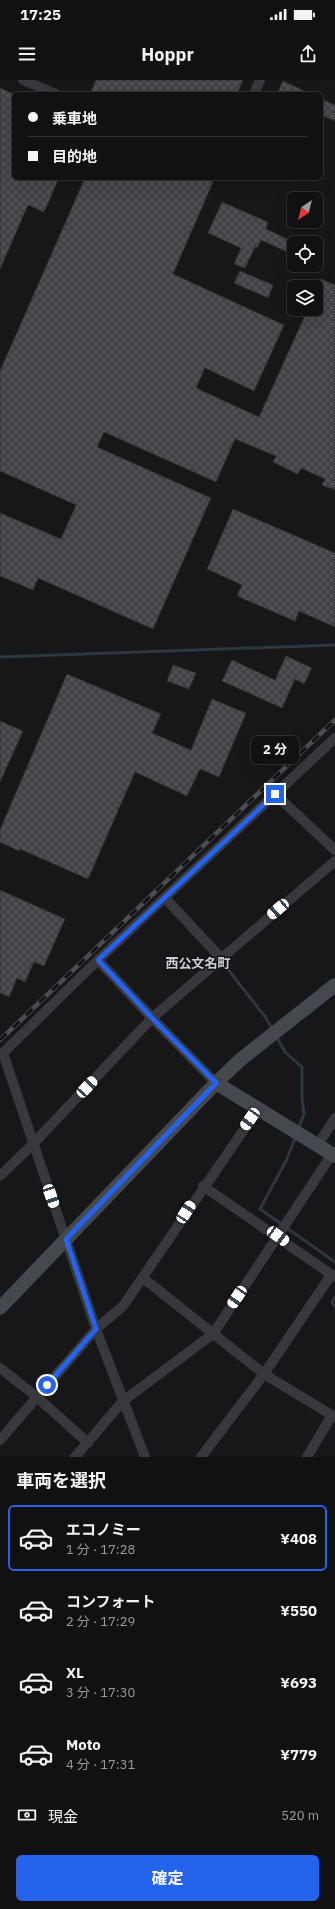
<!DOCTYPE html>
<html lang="ja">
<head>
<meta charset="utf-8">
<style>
	:root { --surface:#111113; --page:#1a1a1c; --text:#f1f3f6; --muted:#9c9da0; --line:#303133; --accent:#2563eb }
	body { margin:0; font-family:"IBM Plex Sans","Noto Sans JP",sans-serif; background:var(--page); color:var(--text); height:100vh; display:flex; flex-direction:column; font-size:15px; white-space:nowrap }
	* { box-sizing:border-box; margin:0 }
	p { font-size:13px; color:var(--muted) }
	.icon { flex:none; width:22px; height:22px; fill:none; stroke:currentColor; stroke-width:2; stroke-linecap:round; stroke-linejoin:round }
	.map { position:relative; height:1377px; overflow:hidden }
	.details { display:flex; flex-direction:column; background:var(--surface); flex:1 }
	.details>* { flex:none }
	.hud { position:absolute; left:12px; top:12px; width:311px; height:88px; border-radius:6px; box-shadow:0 4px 16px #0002,0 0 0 1px var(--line); display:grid; align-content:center; height:88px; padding:0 16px; background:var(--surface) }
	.needle { width:26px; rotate:215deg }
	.controls { position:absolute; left:287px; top:112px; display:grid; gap:8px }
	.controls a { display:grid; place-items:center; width:36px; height:36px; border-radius:6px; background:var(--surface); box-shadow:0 4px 16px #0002,0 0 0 1px var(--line); font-size:20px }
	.end { position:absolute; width:18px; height:18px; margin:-9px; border:5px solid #2563eb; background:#fff; box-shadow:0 0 0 2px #fff }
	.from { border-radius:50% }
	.bubble { position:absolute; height:28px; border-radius:6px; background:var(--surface); box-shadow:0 4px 16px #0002,0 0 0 1px var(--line); font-size:13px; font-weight:700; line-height:28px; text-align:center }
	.car { position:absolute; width:12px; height:24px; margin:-12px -6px; border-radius:5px; box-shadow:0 0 3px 1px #0007; background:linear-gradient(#fff 24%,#345 0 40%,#fff 0 76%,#345 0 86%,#fff 0) }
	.hud b { display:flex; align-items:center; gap:14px; height:38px; font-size:15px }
	.hud b+b { border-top:1px solid var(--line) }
	.hud i { width:10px; height:10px; background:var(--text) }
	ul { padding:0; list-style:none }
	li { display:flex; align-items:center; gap:12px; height:66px; margin:0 8px 6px; padding:0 8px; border:2px solid transparent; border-radius:6px }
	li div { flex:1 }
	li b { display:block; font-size:15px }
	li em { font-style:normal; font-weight:700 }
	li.current { border-color:var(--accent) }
	li>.icon { width:36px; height:36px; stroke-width:1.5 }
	h2 { padding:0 16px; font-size:18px; line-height:48px }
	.pay { display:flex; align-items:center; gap:10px; height:44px; padding:0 16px; font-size:15px }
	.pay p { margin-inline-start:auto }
	.cta { display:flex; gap:8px; margin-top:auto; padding:8px 16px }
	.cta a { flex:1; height:46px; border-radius:6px; background:var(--accent); color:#fff; font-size:16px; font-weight:700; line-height:46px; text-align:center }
	.status { display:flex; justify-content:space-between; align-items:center; height:28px; padding:0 20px; background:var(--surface); direction:ltr }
	.status svg { height:11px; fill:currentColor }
	header { display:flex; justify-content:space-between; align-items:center; height:52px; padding:0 16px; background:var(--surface); font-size:18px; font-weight:700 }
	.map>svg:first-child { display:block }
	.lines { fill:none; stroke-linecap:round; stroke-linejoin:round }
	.stream { stroke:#2b383f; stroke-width:3 }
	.building { fill:url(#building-cross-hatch); stroke:#313135 }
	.street { stroke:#37393f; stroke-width:10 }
	.secondary { stroke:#45494f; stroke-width:14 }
	.rail-casing { stroke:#4a4e54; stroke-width:4.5 }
	.rail { stroke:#121214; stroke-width:3; stroke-dasharray:9; stroke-linecap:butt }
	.route { stroke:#2563eb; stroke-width:5 }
	.labels { text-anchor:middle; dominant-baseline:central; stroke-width:3; stroke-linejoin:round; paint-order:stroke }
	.neighbourhood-label { font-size:13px; font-weight:bold; fill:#c9ced6; stroke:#121214 }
</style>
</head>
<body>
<div class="status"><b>17:25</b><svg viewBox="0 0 49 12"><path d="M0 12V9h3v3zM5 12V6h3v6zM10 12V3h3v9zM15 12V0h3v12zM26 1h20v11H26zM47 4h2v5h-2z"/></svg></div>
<header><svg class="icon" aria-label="menu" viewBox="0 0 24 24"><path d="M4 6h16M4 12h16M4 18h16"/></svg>Hoppr<svg class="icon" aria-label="share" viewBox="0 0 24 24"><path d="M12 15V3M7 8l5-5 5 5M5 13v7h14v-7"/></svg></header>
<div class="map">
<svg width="335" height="1377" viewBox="0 0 335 1377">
	<defs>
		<pattern id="building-cross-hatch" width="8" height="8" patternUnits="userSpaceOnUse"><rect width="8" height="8" fill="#414246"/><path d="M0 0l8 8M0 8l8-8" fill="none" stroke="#5a5b5f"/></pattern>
	</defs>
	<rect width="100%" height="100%" fill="#171719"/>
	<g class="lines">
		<g class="stream">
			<path d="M0,577L335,565"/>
			<path d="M227,888L266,938L272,949"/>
			<path d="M276,956L285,972L302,987V1019L304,1034L298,1049"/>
			<path d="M296,1056L286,1081L260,1129L335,1182"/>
			<path d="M335,1217L332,1222L335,1227"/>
		</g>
	</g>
	<g class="building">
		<path d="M96,0H243L237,14H90Z"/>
		<path d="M283,1L311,14H277Z"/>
		<path d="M0,8L14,14V98H59L44,132L28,125L0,189Z"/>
		<path d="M321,19L335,25V41L321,35Z"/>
		<path d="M85,98H205L213,102L173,194L284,245L254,311L205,288L196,308L259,337L308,229H316V210L321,199L335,205V410L322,405L325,399L301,388L298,394L289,390L273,382L276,376L235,359L216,402L104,352L97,367L211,418L153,549L38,498L33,510L0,496V433L61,459L76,425L0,391V291Z"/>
		<path d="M222,122L268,142L266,149L294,162V175L261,160L257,168L255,167L245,188L234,184L241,168L208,153Z"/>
		<path d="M240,191L273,205L268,218L234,203Z"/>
		<path d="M233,429L335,473V547L299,531L295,541L237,516L242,505L207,489Z"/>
		<path d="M286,576L312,588L304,604L295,599L282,628L222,601L232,580L275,600Z"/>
		<path d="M173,585L196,593L189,609L167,601Z"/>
		<path d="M67,594L161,634L152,653L191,670L212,619L246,633L219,697L200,689L187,716L135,692L88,799L20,769L19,771L0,762V750Z"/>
		<path d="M0,641L23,651L0,702Z"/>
		<path d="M0,810L65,839L44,886L34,882L25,902L17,898L9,917L0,913Z"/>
	</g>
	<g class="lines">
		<g class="street">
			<path d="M23,0L56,14"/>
			<path d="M254,14L260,0"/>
			<path d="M275,714L335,770"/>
			<path d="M165,818L221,878"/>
			<path d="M98,880L152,938L216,1003"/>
			<path d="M3,973L96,1249L145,1377"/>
			<path d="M0,976L98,880L335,658"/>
			<path d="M317,1066L335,1038"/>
			<path d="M0,1096L33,1064L152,938L335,781"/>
			<path d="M203,1106L335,1197"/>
			<path d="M143,1198L264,1294L335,1337"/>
			<path d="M0,1288L37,1317L88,1363"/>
			<path d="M0,1360L96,1249L123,1226L258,1029"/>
			<path d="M75,1377L123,1321L213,1254L332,1074"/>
			<path d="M201,1377L264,1294L331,1195"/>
			<path d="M307,1377L332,1335"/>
		</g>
		<g class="secondary">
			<path d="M216,1003L335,1076"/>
			<path d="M0,1228L216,1003L240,980L335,905"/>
		</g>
		<g class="rail-casing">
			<path id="rail" d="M0,960L335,640"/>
		</g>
		<use href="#rail" class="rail"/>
	</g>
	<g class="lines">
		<path class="route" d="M47,1305L96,1249L66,1159L216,1003L152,938L98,880L275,714"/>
	</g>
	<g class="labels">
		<g class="neighbourhood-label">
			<text x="198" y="883">西公文名町</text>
		</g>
	</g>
</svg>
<div class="controls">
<a><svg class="needle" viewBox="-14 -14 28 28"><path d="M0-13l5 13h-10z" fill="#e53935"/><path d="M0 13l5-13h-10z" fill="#9c9da0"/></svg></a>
<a><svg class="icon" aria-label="locate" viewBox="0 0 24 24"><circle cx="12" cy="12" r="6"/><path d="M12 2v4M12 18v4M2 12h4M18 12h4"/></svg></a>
<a><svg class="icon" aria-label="layers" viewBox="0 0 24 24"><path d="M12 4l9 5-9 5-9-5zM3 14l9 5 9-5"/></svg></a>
</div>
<i class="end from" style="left:47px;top:1305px"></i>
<i class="end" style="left:275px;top:714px"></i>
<div class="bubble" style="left:251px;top:656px;width:48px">2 分</div>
<i class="car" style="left:278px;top:829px;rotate:229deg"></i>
<i class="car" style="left:87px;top:1007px;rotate:43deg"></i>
<i class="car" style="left:250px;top:1039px;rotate:215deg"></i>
<i class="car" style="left:51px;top:1116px;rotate:161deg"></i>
<i class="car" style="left:186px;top:1132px;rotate:33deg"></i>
<i class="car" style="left:278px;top:1156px;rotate:126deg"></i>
<i class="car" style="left:237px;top:1217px;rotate:214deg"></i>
<div class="hud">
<b><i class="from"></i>乗車地</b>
<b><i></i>目的地</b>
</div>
</div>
<section class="details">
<h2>車両を選択</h2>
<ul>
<li class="current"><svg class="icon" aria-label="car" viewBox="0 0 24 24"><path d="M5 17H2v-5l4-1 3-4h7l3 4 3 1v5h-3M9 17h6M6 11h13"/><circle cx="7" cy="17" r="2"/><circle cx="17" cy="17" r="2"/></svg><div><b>エコノミー</b><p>1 分 · 17:28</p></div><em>¥408</em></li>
<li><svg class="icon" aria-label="car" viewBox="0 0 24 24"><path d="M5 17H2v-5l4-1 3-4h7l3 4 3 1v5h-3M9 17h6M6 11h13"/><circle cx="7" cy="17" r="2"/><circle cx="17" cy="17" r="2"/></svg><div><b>コンフォート</b><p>2 分 · 17:29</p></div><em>¥550</em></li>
<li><svg class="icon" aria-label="car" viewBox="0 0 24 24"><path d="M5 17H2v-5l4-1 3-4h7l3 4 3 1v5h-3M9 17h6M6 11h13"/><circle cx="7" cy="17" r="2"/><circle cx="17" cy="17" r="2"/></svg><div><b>XL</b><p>3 分 · 17:30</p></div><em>¥693</em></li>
<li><svg class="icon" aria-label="car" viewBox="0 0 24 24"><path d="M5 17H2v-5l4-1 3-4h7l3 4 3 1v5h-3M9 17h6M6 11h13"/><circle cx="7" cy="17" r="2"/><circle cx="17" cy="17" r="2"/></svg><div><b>Moto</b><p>4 分 · 17:31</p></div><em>¥779</em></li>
</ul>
<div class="pay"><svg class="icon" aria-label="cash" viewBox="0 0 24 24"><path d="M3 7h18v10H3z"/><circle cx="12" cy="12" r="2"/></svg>現金<p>520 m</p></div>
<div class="cta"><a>確定</a></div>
</section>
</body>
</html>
